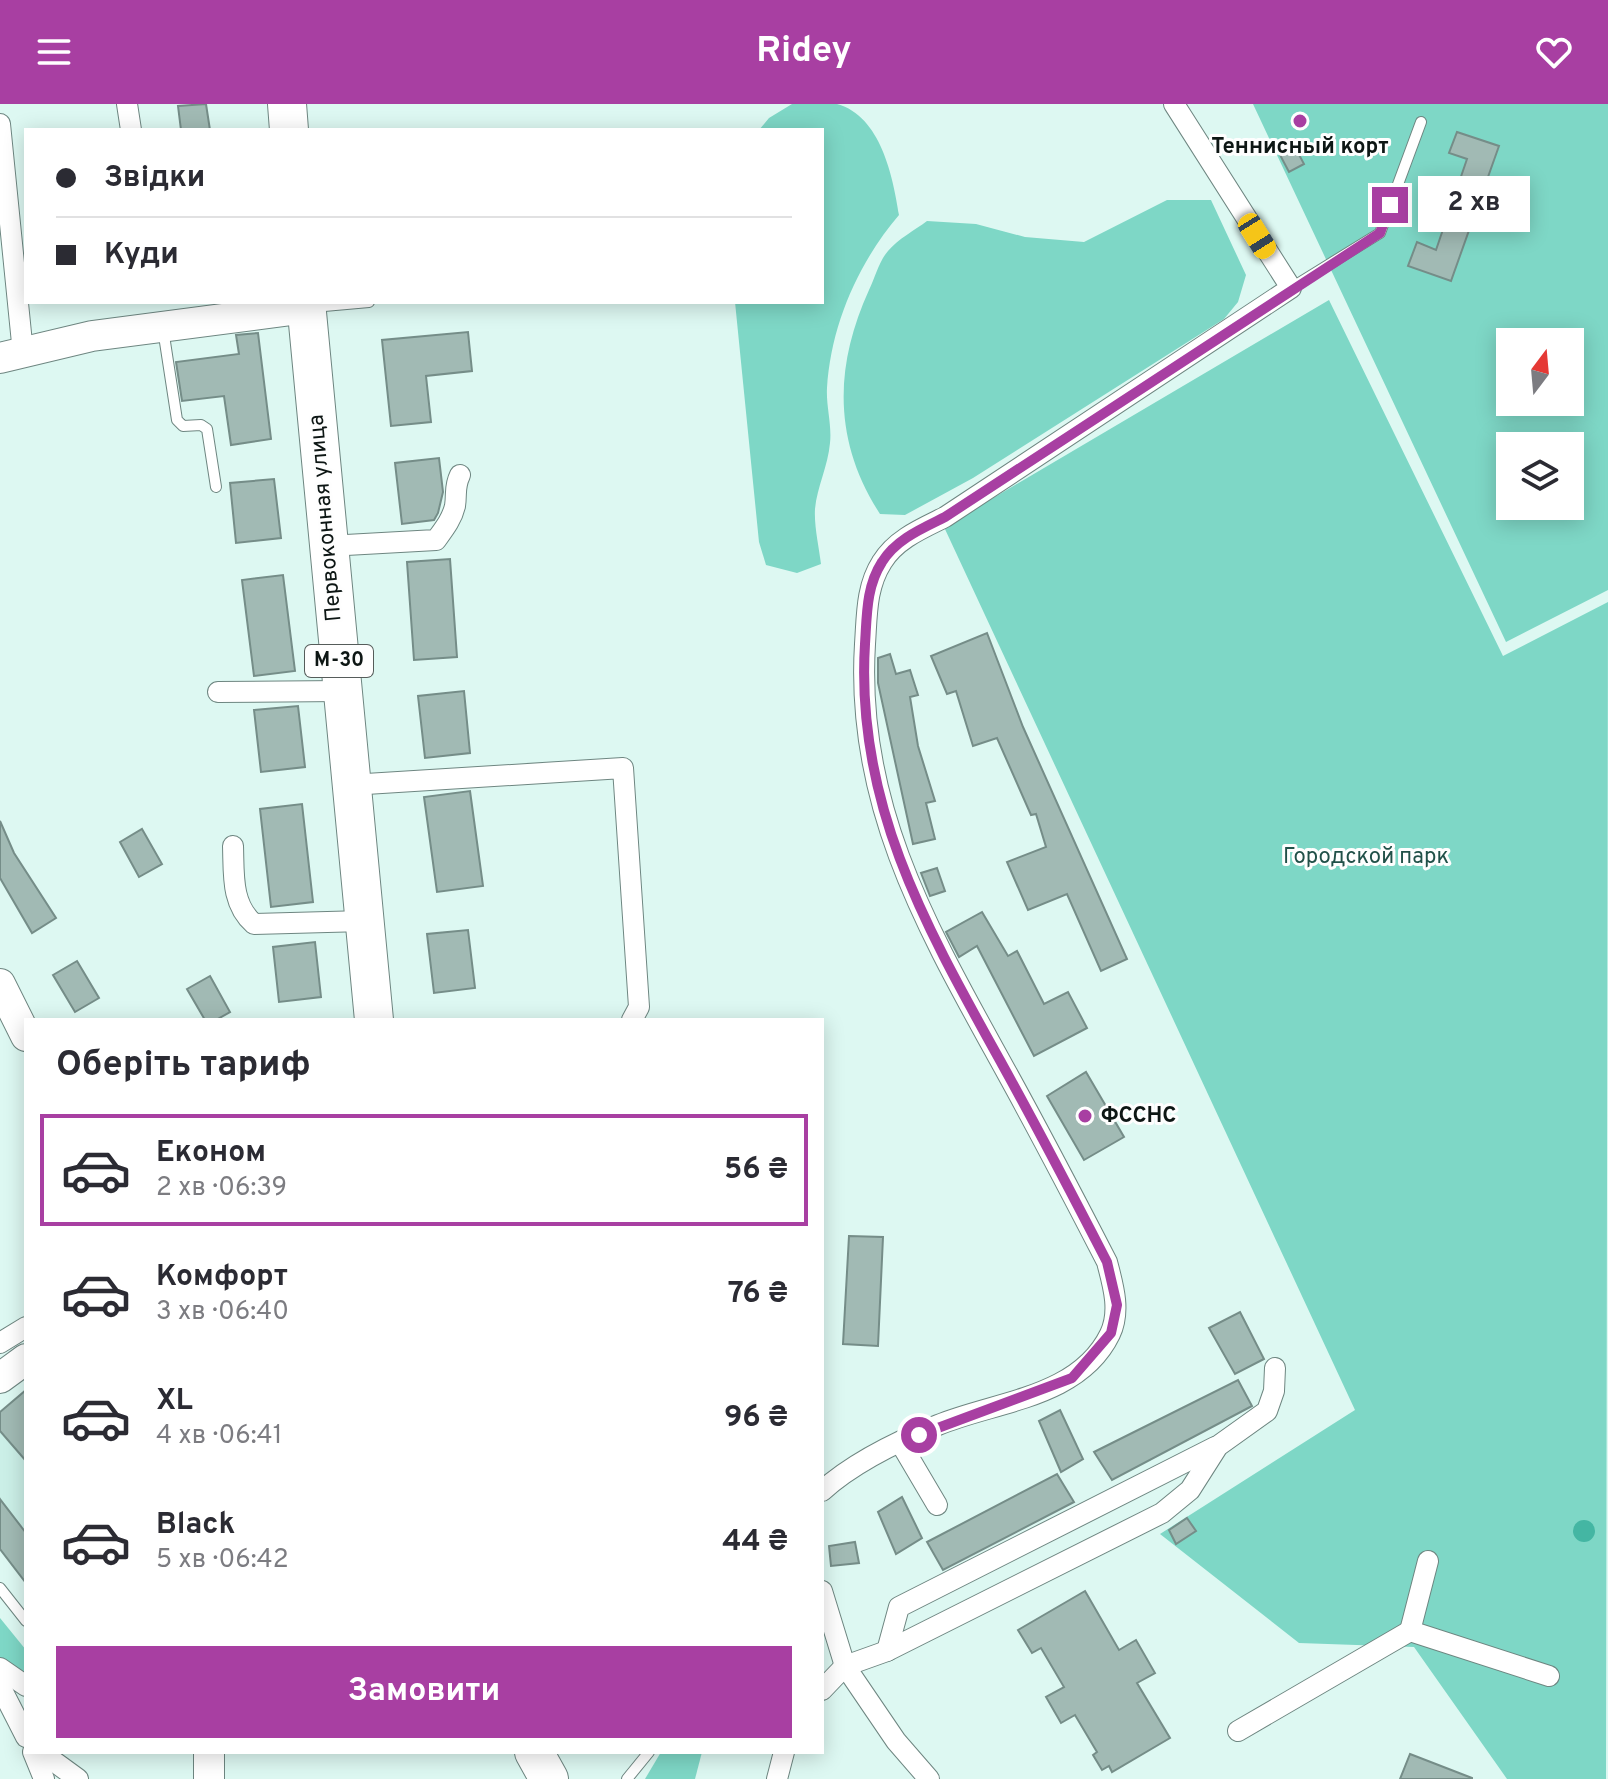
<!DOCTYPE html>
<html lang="uk">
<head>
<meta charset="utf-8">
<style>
	:root { --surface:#fff; --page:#f2f2f3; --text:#2b2b33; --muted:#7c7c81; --line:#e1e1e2; --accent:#a83fa2 }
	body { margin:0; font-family:Overpass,sans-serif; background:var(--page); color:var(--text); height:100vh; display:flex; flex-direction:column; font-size:30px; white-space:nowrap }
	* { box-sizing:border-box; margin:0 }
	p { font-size:26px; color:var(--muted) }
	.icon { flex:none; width:44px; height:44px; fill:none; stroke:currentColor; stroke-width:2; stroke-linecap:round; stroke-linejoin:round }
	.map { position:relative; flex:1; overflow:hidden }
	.side { position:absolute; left:24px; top:914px; width:800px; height:736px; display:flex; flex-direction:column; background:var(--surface); border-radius:0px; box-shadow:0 4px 20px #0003 }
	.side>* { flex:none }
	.hud { position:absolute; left:24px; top:24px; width:800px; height:176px; border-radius:0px; box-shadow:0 4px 20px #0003; display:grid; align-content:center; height:176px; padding:0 32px; background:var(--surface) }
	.needle { width:52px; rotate:16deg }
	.controls { position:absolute; left:1496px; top:224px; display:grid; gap:16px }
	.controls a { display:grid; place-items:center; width:88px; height:88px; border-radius:0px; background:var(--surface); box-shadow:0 4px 20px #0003; font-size:40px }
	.end { position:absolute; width:36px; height:36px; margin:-18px; border:10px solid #a83fa2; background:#fff; box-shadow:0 0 0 4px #fff }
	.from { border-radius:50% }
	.bubble { position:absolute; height:56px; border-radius:0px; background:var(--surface); box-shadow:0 4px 20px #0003; font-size:26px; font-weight:700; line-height:56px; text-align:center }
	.car { position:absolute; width:24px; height:48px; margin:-24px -12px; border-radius:10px; box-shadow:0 0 6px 2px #0007; background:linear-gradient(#f5c518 24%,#345 0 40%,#f5c518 0 76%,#345 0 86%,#f5c518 0) }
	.hud b { display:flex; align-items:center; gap:28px; height:76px; font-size:30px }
	.hud b+b { border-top:2px solid var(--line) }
	.hud i { width:20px; height:20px; background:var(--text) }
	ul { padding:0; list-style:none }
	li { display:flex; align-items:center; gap:24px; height:112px; margin:0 16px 12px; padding:0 16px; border:4px solid transparent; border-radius:0px }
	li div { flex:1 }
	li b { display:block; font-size:30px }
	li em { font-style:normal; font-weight:700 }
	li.on { border-color:var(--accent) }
	li>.icon { width:72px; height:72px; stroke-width:1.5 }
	h2 { padding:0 32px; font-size:36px; line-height:96px }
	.cta { display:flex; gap:16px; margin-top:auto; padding:16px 32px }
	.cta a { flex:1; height:92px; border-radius:0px; background:var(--accent); color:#fff; font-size:32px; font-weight:700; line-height:92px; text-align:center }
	header { display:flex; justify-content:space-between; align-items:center; height:104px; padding:0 32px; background:var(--accent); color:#fff; font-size:36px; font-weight:700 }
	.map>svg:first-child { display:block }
	.built { fill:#cbefe7 }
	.green { fill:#7ed7c6; fill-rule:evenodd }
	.water { fill:#44b6a3 }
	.building { fill:#a1bab4; stroke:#758d88; stroke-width:2 }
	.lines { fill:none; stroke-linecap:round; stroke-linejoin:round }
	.lane-casing { stroke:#6e8681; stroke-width:12 }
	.street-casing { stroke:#6e8681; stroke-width:22 }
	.secondary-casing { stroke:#6e8681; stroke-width:32 }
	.highway-casing { stroke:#6e8681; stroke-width:40 }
	.lane { stroke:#fff; stroke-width:10 }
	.street { stroke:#fff; stroke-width:20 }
	.secondary { stroke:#fff; stroke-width:30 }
	.highway { stroke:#fff; stroke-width:38 }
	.route { stroke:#a83fa2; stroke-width:10 }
	.poi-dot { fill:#a83fa2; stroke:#fefefe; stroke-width:3 }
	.labels { text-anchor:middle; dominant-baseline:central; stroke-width:6; stroke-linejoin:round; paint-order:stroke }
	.shield { fill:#fefefe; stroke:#555c5a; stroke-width:2 }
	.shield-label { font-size:20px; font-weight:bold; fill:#0d1614 }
	.poi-label { font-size:22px; font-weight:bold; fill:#0d1614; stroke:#fefefe }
	.street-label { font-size:22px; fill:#0d1614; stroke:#fefefe }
	.park-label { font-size:22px; fill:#215149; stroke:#fefefe }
</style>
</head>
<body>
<header><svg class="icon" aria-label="menu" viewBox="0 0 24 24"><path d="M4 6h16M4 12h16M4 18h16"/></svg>Ridey<svg class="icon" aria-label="heart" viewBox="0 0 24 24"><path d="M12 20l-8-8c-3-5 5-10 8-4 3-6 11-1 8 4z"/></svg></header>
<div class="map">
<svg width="1608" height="1675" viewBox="0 0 1608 1675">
	<rect width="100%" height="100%" fill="#ddf8f2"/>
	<path class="built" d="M26,1286V1479L0,1445V1308Z"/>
	<g class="green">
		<path d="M792,0C805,0 824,0 837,0C881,12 893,73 899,111C858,159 831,221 827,284C826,302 832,321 830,339C828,362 817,383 815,405C814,422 819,443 821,460L797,469L766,461L759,438L735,198H822V26H759L769,14Z"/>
		<path d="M1253,0H1608V486L1506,538ZM1510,238H1570V298H1510ZM1510,342H1570V402H1510Z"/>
		<path d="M1167,96H1211L1246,171L1238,198L1224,215L973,374L905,411L880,410C833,337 834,263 869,186C875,174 879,157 888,147C898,135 915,126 927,117L976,120L1025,133L1084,138Z"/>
		<path d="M1329,196L1503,552L1608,498L1606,1675H1507L1414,1543L1299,1539L1160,1430L1355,1306L944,423Z"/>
		<path d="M0,1514L26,1546V1577L0,1557Z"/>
		<path d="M661,1648H702L695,1675H645Z"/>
	</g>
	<circle class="water" cx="1584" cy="1427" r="11"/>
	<g class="building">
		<path d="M206,0L210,26H181L178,2Z"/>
		<path d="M1457,28L1499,42L1451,177L1408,162L1417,138L1436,146L1467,55L1449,49Z"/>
		<path d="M1295,43L1304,60L1289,68L1280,51Z"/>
		<path d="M468,228L472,267L426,272L431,318L391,322L382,236Z"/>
		<path d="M258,229L271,335L231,341L224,292L182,297L176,258L239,250L236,231Z"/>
		<path d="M439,354L443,388L438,409L434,416L402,420L395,359Z"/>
		<path d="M274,375L281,434L236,439L230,379Z"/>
		<path d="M450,455L457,553L414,556L407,458Z"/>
		<path d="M283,471L295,567L254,572L242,476Z"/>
		<path d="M987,529L1023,623L1127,855L1101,867L1067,790L1028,806L1007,758L1046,743L1036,710L1031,711L997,634L973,642L956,587L947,590L931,552Z"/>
		<path d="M890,550L896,570L910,566L918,591L910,593L918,642L935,697L926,699L935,735L913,740L878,579V554Z"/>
		<path d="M464,587L470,649L425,654L418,592Z"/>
		<path d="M298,602L305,663L261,668L254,606Z"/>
		<path d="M470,687L483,782L437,788L424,693Z"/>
		<path d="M302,700L313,798L271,803L260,705Z"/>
		<path d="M0,717L14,749L56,814L32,829L0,774Z"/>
		<path d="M142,725L162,760L139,773L120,738Z"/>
		<path d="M937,764L945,787L930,792L921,769Z"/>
		<path d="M982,808L1008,852L1017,847L1044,900L1068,888L1087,924L1034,952L977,842L959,853L946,828Z"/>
		<path d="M468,826L475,884L434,889L427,830Z"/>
		<path d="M315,838L321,893L279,898L273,843Z"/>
		<path d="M77,857L99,894L75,908L53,871Z"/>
		<path d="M210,872L230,908L216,916H205L187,885Z"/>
		<path d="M1086,968L1124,1033L1084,1056L1047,992Z"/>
		<path d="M849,1132L883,1133L878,1242L843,1240Z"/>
		<path d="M1240,1208L1264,1255L1235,1270L1209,1224Z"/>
		<path d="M1238,1276L1252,1302L1112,1376L1094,1348Z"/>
		<path d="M26,1286V1357L0,1327V1308Z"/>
		<path d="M1060,1306L1083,1355L1061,1368L1039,1317Z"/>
		<path d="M1057,1370L1074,1398L943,1466L927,1438Z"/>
		<path d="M902,1393L922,1434L896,1450L878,1408Z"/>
		<path d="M0,1395L26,1429V1479L0,1445Z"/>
		<path d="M1187,1414L1196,1427L1176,1440L1169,1426Z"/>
		<path d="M855,1438L859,1459L831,1462L829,1442Z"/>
		<path d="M1085,1487L1119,1546L1136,1536L1155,1569L1137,1579L1170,1634L1112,1668L1109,1662L1102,1666L1093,1651L1097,1648L1075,1611L1061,1619L1046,1593L1064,1583L1041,1544L1032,1549L1018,1526Z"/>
		<path d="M1410,1650L1472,1674V1675H1400Z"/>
	</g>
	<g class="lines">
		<g class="lane-casing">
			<g id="lane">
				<path d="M1291,184L1380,129L1421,18"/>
				<path d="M313,203L369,198"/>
				<path d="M163,225L177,316L183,322L201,321L207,325L216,383"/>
				<path d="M0,1484L26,1517"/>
				<path d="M627,1675L649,1648"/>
			</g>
		</g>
		<g class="street-casing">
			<g id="street">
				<path d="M127,0L131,26"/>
				<path d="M0,20L23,249"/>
				<path d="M328,442L436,436C444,425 452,415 455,402C457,389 454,383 460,371"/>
				<path d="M218,588L341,587"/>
				<path d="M350,681L623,664L639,903L632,916"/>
				<path d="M233,742C234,770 231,800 254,820L364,817"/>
				<path d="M0,1239L26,1223"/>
				<path d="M901,1340L937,1401"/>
				<path d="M822,1387C853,1359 898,1337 938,1321C996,1297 1079,1294 1110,1230C1121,1207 1113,1181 1107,1158C1073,1092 1038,1025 1002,960C927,824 855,700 865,540C867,511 866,483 882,458C896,435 923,424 945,413L1291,184L1174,0"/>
				<path d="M1428,1457L1410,1527L1549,1572"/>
				<path d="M822,1487L845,1562L896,1637L929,1675"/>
				<path d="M887,1547L899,1503L1215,1343"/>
				<path d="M0,1564L26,1582"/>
				<path d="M0,1582L26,1633"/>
				<path d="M822,1586L845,1562L887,1547L1162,1409L1190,1386L1218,1342L1267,1307L1274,1287L1275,1264"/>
				<path d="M1238,1627L1410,1527"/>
				<path d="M33,1648L44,1675"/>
				<path d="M41,1648L78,1675"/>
				<path d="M777,1675L784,1648"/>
			</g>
		</g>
		<g class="secondary-casing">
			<g id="secondary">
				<path d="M0,254L92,232L307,204"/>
				<path d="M0,880L26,932"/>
				<path d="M0,1274L26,1255"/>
				<path d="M209,1675V1648"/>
			</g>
		</g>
		<g class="highway-casing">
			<g id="highway">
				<path d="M287,0L289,26"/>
				<path d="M306,198L374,916"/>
				<path d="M534,1648L549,1675"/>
			</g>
		</g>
		<use href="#lane" class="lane"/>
		<use href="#street" class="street"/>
		<use href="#secondary" class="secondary"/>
		<use href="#highway" class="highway"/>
	</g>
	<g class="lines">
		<path class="route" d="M919,1331L1072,1274L1111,1229L1117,1201L1107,1158C1073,1092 1038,1025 1002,960C927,825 855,700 865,540C867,511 866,483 882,458C896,435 923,424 945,413L1380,129L1390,101"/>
	</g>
	<g class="poi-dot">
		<circle cx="1300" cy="17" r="8"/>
		<circle cx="1085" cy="1012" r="8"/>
	</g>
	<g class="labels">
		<rect class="shield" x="305" y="541" width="68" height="32" rx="6"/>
		<g class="shield-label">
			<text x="339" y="557">М-30</text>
		</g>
		<g class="poi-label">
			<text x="1300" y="43">Теннисный корт</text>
			<text x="1101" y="1012" text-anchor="start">ФССНС</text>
		</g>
		<g class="street-label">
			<text transform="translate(326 414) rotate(-95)">Первоконная улица</text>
		</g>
		<g class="park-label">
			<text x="1366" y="753">Городской парк</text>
		</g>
	</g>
</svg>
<div class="controls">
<a><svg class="needle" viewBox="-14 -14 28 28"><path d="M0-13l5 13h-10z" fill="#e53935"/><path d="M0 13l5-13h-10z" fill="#7c7c81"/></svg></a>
<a><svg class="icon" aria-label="layers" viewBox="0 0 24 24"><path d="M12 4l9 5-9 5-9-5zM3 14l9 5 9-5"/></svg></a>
</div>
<i class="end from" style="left:919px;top:1331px"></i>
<i class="end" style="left:1390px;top:101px"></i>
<div class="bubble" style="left:1418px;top:72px;width:112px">2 хв</div>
<i class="car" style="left:1257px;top:132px;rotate:148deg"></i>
<div class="hud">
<b><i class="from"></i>Звідки</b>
<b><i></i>Куди</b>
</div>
<section class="side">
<h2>Оберіть тариф</h2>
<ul>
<li class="on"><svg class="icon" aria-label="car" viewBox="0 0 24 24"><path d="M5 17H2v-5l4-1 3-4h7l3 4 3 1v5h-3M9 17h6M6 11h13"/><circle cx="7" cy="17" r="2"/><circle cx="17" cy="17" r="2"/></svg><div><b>Економ</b><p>2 хв · 06:39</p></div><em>56 ₴</em></li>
<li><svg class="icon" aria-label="car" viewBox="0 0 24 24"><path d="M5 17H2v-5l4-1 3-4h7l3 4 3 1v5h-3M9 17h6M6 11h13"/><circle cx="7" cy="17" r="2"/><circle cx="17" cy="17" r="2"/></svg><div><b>Комфорт</b><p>3 хв · 06:40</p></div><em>76 ₴</em></li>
<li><svg class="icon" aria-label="car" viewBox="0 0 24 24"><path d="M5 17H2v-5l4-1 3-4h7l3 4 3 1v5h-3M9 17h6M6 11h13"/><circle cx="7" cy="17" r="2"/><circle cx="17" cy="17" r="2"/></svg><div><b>XL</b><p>4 хв · 06:41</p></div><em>96 ₴</em></li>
<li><svg class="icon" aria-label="car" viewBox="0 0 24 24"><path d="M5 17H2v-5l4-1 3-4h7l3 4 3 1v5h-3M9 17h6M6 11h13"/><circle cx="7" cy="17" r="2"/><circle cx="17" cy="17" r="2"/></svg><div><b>Black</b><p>5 хв · 06:42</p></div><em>44 ₴</em></li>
</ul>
<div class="cta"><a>Замовити</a></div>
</section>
</div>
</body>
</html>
